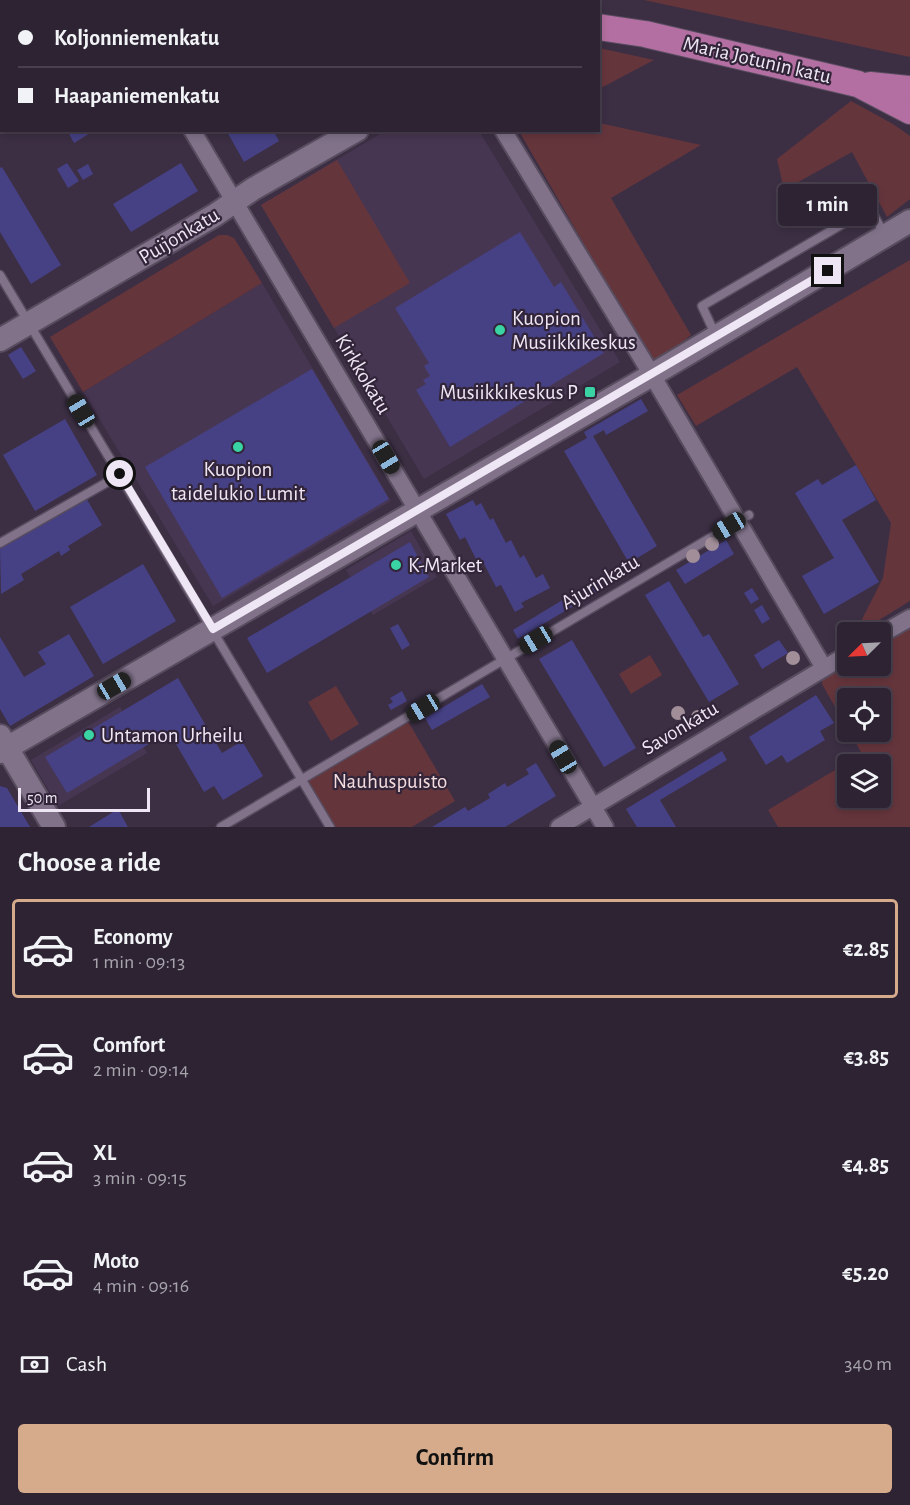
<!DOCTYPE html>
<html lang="en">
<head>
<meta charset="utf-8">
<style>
	:root { --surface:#2d2333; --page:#392f3f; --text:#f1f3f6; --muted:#a7a4ac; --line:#48404e; --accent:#d6ab8b }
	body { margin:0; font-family:"Alegreya Sans",sans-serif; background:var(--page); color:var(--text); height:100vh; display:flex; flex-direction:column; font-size:22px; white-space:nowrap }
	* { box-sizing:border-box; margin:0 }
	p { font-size:20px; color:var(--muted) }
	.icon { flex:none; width:33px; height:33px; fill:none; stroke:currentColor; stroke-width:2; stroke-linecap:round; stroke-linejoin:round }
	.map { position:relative; height:827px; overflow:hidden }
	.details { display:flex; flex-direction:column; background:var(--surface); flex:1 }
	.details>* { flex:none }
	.top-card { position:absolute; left:0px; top:0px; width:600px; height:132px; box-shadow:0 3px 9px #0003,0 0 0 2px var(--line); display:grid; align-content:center; height:132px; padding:0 18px; background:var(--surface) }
	.needle { width:39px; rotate:246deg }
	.fabs { position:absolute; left:837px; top:622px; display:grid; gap:12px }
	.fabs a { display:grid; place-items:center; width:54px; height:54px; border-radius:6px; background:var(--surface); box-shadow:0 3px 9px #0003,0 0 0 2px var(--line); font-size:30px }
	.scale { position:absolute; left:18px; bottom:15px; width:132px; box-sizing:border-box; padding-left:6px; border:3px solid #eee6f4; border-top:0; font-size:16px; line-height:21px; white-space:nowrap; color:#eee6f4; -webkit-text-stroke:4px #322539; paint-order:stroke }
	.end { position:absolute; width:27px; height:27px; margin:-14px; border:8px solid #eee6f4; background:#111; box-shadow:0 0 0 3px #111 }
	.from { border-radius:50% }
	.bubble { position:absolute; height:42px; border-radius:6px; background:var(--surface); box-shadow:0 3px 9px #0003,0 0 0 2px var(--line); font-size:20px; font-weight:700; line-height:42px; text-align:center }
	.car { position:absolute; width:18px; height:36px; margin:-18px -9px; border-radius:8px; box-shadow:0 0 4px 2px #0007; background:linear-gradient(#222 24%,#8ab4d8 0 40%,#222 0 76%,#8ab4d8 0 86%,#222 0) }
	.top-card b { display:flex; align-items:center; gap:21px; height:57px; font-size:22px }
	.top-card b+b { border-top:2px solid var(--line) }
	.top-card i { width:15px; height:15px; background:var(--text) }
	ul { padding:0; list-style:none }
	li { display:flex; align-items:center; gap:18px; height:99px; margin:0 12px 9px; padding:0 6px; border:3px solid transparent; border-radius:6px }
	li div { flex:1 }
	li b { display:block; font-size:22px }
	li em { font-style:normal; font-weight:700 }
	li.selected { border-color:var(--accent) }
	li>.icon { width:54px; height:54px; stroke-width:1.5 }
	h2 { padding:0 18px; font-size:27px; line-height:72px }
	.pay { display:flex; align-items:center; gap:15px; height:66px; padding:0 18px; font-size:22px }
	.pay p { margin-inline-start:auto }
	.cta { display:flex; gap:12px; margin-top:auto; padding:12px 18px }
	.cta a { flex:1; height:69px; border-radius:6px; background:var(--accent); color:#111; font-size:24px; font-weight:700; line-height:69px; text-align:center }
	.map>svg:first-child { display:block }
	.built { fill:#473651 }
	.green { fill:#65353c; fill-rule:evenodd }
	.building { fill:#464184 }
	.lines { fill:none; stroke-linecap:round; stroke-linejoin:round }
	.lane-casing { stroke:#584c5f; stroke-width:11 }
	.street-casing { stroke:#584c5f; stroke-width:20 }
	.secondary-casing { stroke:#584c5f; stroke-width:26 }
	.primary-casing { stroke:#584c5f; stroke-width:28 }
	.lane { stroke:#81728a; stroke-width:8 }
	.street { stroke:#81728a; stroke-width:16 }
	.secondary { stroke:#81728a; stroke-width:22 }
	.primary { stroke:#b36fa1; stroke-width:26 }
	.tree { fill:#a18e98 }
	.route { stroke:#eee6f4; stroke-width:8 }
	.poi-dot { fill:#3ad4a4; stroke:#322539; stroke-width:2 }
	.labels { text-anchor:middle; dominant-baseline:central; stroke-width:4.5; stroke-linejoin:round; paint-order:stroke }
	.street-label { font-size:21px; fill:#eee6f4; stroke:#322539 }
	.poi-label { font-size:21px; fill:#eee6f4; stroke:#322539; text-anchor:start }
	.park-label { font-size:21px; fill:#f4dbdd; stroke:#322539 }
</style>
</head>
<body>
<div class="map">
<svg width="910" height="827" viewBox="0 0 910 827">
	<rect width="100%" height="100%" fill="#3c2f44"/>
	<g class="built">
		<path d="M385,131H479L620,362L424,479L261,205Z"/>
		<path d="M262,283L391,501L213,606L83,392Z"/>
		<path d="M411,531L437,577L373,615L346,570Z"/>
		<path d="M120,707L147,753L58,806L31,760Z"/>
	</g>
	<g class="green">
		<path d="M644,0H910V57Z"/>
		<path d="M599,48L654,60L599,89Z"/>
		<path d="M851,101L893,124L910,136V199L887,217L852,152L784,190L777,159Z"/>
		<path d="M599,123L701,145L611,198L691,335L654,366L519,131L598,130Z"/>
		<path d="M337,160L410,283L334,328L261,205Z"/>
		<path d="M219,235H227L234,238L262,283L83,392L50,337Z"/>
		<path d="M910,260V601L858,633H855L883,578L891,523L797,367L696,426L677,395Z"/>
		<path d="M910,618V827H778L768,810L862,754L850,732H880V699H848L847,728L822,684L824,668L847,654L848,666H880L881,635ZM848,765H880V798H848Z"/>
		<path d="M650,655L662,675L631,694L619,674Z"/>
		<path d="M336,686L359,724L331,741L308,702Z"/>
		<path d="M406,718L455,801L412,827H330L302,779Z"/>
	</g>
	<g class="building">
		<path d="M67,130H95L74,143Z"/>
		<path d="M226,130H273L279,141L244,162Z"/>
		<path d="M67,163L79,181L68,188L57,169Z"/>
		<path d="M181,163L198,191L131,232L113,204Z"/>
		<path d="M88,164L93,174L83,180L77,170Z"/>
		<path d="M2,167L61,265L31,284L0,232V168Z"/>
		<path d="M520,232L554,287L561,282L604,353L450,447L416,390L426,384L423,380L430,376L424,366L429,363L395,308Z"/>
		<path d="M21,347L36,371L23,379L8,355Z"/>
		<path d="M312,369L389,499L222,598L145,467Z"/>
		<path d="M641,399L648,411L606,435L604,430L593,436L657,546L629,563L564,451L587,438L584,432Z"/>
		<path d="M65,419L97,475L35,511L3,455Z"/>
		<path d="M856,465L876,500L842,520L879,582L824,614L802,576L834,558L795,493L818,479L822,485Z"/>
		<path d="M86,498L102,525L68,546L70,550L61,556L59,551L21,574L24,580L1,594L0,548Z"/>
		<path d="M473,500L476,506L481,503L490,520L493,518L506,543L511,540L520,558L524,555L536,578L543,574L550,588L521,603L524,607L515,612L501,585L496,587L482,560L478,563L465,537L460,540L446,514Z"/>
		<path d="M726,540L734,554L685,584L676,570Z"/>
		<path d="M410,542L429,577L267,673L247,638Z"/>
		<path d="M143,564L176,621L103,664L70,607Z"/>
		<path d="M612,570L617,580L518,639L513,630Z"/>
		<path d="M669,581L703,637L709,634L739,684L709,702L645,595Z"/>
		<path d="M752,588L759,599L751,604L744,593Z"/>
		<path d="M762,605L770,619L762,624L754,610Z"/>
		<path d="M398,624L410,645L402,650L390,628Z"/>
		<path d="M69,634L94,676L10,726L0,709V637L24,677L46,664L38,652Z"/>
		<path d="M572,640L636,748L604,767L539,659Z"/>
		<path d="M779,640L788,653L762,669L754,655Z"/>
		<path d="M178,678L222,753L242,741L263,776L223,800L214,786L204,792L169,732L67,793L45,757Z"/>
		<path d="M482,684L490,697L432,730L425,718Z"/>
		<path d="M402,691L407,701L391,710L388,705L393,702L390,698Z"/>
		<path d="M816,695L834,723L820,731L825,740L787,763L782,755L766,765L749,737Z"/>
		<path d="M722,751L727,760L660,800L676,827H637L626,809Z"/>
		<path d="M536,763L556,796L505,827H432L465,807L468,811L490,798L488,794L505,783L507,787L529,774L526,769Z"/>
		<path d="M0,786L7,788L30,827H0Z"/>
		<path d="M118,809L128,827H89Z"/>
	</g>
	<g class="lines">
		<g class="lane-casing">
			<g id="lane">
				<path d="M215,2L217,0"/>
				<path d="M0,127L2,126"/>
				<path d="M0,275L330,827"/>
				<path d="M716,336L702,306L870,208L884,234"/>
				<path d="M0,543L120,475"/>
				<path d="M221,827L749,515"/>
			</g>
		</g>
		<g class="street-casing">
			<g id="street">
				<path d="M114,0L115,2"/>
				<path d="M426,0V2"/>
				<path d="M192,130L605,827"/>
				<path d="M503,130L652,375L824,668"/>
				<path d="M880,635L910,618"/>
				<path d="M559,827L848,654"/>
			</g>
		</g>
		<g class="secondary-casing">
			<g id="secondary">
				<path d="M0,340L215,215L253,189L357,130"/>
				<path d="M0,736L54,827"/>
				<path d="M0,752L652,375L910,221"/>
			</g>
		</g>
		<g class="primary-casing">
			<g id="primary">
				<path d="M598,27L645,34L858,84L910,111"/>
				<path d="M870,85L910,89"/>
			</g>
		</g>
		<use href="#lane" class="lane"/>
		<use href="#street" class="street"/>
		<use href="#secondary" class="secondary"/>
		<use href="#primary" class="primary"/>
	</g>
	<g class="tree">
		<circle cx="712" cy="544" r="7"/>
		<circle cx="693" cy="556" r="7"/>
		<circle cx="793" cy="658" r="7"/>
		<circle cx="678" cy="713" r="7"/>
		<circle cx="698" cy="717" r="7"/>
	</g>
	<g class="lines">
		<path class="route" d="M120,474L213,629L828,271"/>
	</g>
	<g class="poi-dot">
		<circle cx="500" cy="330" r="6"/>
		<rect x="584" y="386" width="12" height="12" rx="3"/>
		<circle cx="238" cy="447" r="6"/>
		<circle cx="396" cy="565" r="6"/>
		<circle cx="89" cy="735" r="6"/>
	</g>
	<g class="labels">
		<g class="street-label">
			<text transform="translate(757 60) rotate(13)">Maria Jotunin katu</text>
			<text transform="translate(179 236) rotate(-31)">Puijonkatu</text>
			<text transform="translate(363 374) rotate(59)">Kirkkokatu</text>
			<text transform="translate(600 582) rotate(-31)">Ajurinkatu</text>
			<text transform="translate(680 728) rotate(-31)">Savonkatu</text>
		</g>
		<g class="poi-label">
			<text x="512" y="318">Kuopion<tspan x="512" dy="24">Musiikkikeskus</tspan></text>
			<text x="578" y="392" text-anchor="end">Musiikkikeskus P</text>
			<text x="238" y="469" text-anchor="middle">Kuopion<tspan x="238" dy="24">taidelukio Lumit</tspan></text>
			<text x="408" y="565">K-Market</text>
			<text x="101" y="735">Untamon Urheilu</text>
		</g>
		<g class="park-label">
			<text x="390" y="781">Nauhuspuisto</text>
		</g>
	</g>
</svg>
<div class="fabs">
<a><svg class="needle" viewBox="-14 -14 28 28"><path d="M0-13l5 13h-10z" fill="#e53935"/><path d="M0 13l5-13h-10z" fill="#a7a4ac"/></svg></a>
<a><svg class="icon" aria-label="locate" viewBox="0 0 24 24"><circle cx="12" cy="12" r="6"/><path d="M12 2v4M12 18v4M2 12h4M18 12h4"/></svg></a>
<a><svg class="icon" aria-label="layers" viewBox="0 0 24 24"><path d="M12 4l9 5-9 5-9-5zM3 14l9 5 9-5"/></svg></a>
</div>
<div class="scale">50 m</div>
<i class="end from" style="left:120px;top:474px"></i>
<i class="end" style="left:828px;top:271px"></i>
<div class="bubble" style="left:778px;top:184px;width:99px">1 min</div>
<i class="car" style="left:81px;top:411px;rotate:329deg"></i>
<i class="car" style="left:386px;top:457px;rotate:149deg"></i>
<i class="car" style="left:729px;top:526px;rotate:239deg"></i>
<i class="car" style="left:536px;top:640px;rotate:239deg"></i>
<i class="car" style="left:114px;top:686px;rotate:60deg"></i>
<i class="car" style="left:423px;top:708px;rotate:239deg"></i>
<i class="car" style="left:563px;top:757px;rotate:329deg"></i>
<div class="top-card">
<b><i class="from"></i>Koljonniemenkatu</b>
<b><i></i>Haapaniemenkatu</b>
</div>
</div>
<section class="details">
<h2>Choose a ride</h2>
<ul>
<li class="selected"><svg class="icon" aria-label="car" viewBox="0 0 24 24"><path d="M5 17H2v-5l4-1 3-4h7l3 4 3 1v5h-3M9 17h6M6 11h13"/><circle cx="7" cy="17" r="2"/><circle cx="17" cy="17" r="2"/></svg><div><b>Economy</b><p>1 min · 09:13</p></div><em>€2.85</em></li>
<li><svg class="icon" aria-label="car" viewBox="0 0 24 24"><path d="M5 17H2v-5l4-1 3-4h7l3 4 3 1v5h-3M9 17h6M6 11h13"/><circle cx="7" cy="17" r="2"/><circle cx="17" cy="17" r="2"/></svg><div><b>Comfort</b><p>2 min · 09:14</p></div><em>€3.85</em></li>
<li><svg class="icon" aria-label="car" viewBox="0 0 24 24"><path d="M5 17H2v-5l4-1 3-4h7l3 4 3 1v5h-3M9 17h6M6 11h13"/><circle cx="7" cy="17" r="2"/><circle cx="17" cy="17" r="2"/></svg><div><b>XL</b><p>3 min · 09:15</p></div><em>€4.85</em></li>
<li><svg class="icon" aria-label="car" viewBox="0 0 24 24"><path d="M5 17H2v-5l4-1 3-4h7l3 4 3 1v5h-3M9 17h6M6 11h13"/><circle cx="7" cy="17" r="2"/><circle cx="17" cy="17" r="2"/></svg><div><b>Moto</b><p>4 min · 09:16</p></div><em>€5.20</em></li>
</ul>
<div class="pay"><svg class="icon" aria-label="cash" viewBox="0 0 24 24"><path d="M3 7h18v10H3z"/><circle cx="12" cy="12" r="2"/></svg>Cash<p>340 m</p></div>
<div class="cta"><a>Confirm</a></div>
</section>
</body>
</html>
